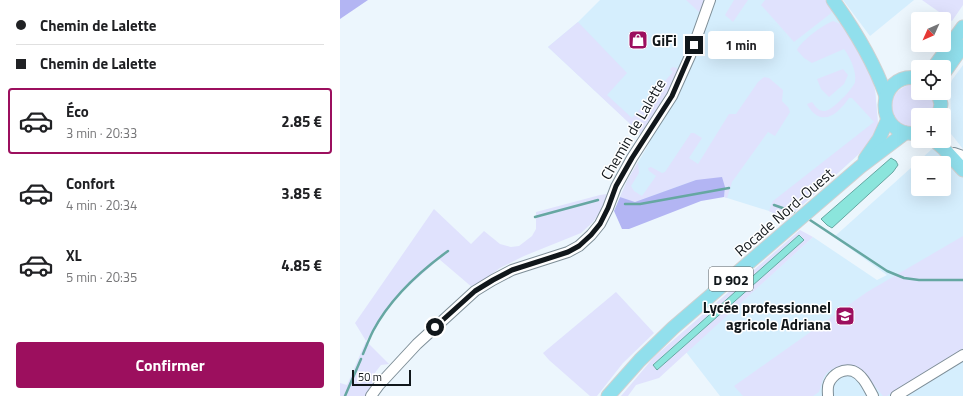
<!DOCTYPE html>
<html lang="fr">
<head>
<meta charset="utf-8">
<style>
	:root { --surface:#fff; --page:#f2f2f2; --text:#202124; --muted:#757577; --line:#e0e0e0; --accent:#9c0f5e }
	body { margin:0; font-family:"Titillium Web",sans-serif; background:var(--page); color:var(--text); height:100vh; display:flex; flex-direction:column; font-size:15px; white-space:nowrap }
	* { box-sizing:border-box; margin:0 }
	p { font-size:13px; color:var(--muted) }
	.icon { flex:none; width:22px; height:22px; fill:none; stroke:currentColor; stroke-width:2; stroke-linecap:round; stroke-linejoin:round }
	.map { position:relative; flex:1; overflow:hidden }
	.drawer { display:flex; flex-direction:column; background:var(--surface); width:340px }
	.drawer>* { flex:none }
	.banner { display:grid; align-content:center; height:88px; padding:0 16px; background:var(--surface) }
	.needle { width:26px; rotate:225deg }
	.controls { position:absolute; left:571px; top:12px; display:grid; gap:8px }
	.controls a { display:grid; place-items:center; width:40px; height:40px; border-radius:4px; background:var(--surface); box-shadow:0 4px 16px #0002; font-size:20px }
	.scale { position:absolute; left:12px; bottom:10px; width:59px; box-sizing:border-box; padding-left:4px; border:2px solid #11171b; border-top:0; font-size:11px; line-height:14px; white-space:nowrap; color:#11171b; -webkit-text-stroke:3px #fff; paint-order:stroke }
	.end { position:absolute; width:18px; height:18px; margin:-9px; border:5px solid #11171b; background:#fff; box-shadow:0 0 0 2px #fff }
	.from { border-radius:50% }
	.bubble { position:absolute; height:28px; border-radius:4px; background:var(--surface); box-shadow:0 4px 16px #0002; font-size:13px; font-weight:700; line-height:28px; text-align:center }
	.banner b { display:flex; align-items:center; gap:14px; height:38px; font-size:15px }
	.banner b+b { border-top:1px solid var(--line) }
	.banner i { width:10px; height:10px; background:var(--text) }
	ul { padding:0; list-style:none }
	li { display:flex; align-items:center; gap:12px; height:66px; margin:0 8px 6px; padding:0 8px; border:2px solid transparent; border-radius:4px }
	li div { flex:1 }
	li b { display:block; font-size:15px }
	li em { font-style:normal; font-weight:700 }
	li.current { border-color:var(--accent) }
	li>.icon { width:36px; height:36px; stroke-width:1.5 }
	.cta { display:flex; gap:8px; margin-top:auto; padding:8px 16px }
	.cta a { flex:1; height:46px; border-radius:4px; background:var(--accent); color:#fff; font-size:16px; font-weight:700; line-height:46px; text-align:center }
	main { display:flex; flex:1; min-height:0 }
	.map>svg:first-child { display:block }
	.built { fill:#d5eefd; fill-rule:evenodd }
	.green { fill:#e0e2fd; fill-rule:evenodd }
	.forest { fill:#b3b5f3 }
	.water { fill:#8be5dc; stroke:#66a7a2 }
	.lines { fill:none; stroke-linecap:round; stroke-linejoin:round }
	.stream { stroke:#66a7a2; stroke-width:2.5 }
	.minor-casing { stroke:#7e8e97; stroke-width:12 }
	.major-casing { stroke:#cfd1d1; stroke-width:15 }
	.minor { stroke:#fff; stroke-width:10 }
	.major { stroke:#91dfec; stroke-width:13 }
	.route { stroke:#11171b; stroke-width:5 }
	.labels { text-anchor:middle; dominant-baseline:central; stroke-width:3; stroke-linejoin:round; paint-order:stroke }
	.shield { fill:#fff; stroke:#585d5f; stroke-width:1 }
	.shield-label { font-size:14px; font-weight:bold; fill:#11171b }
	.poi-label { font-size:15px; font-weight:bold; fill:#11171b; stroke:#fff; text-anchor:start }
	.street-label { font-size:15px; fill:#11171b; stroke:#fff }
</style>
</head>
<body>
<main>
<section class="drawer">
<div class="banner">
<b><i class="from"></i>Chemin de Lalette</b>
<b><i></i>Chemin de Lalette</b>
</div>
<ul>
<li class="current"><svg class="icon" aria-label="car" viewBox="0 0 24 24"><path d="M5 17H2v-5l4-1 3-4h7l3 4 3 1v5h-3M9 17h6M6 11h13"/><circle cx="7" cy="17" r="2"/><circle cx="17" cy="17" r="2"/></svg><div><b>Éco</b><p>3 min · 20:33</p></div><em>2.85 €</em></li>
<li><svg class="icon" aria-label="car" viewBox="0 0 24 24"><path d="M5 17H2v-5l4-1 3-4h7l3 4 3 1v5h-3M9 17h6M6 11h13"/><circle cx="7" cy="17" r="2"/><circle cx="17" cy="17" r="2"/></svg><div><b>Confort</b><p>4 min · 20:34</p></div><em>3.85 €</em></li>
<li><svg class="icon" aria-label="car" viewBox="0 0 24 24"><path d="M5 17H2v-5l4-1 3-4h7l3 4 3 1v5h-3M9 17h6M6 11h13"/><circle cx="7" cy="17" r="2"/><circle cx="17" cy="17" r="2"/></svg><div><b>XL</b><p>5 min · 20:35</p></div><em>4.85 €</em></li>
</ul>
<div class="cta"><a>Confirmer</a></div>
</section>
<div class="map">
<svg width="623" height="396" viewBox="0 0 623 396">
	<rect width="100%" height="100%" fill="#ecf6fd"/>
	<g class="built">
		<path d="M260,0H485L500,21L535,90L538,124L521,152L447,219L429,211L384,197L385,187L295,202L280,197L287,181L310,142L208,47L238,22Z"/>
		<path d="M503,0H574L530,36Z"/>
		<path d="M623,65V149L608,130L611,110L610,87L612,80Z"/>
		<path d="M592,149H596L601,154L611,167L623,157V396H380L346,352L473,237L537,280L547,275L494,237ZM578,163H604V189H578Z"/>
	</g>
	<g class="green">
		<path d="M346,0H365L361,10L359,12Z"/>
		<path d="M394,0H408L393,22L385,15Z"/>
		<path d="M425,0H485L493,10L490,14L454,42L421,5Z"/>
		<path d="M582,0H623V5L612,21Z"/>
		<path d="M493,21L503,25L520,52L531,74L535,90L538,124L535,135L521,152L447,219L429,211L433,201L534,122L512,98H509C498,114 482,128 468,106L467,104L472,102C475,106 478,111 484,111C491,112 513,89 515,82C517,72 510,57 504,49L472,63L464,58L457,50C462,40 483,25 493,21Z"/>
		<path d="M238,22L287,73L267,95L292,118L333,72L330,69L333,67L337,68L338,72L328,96L303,136L208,47Z"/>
		<path d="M503,69L508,75L504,84L489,97L481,89L477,79Z"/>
		<path d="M424,77L429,78L443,90L442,101L448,107L450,112L435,136L428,132L392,182L387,198L384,197L385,187L356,180L295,202L280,197L287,181L298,162L299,173L291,186L294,191L302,196L316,176L309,171L308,168L311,167L322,173L325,172L351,133H354L362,138L349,158L358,164L389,114H396L418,82Z"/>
		<path d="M568,85H578V93H591C595,101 596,106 594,115H578V128C574,129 572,128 569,127C566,126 562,125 560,124C551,118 549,103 555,95C558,90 563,87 568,85Z"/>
		<path d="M267,194L263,208L253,222L241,233L184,256L160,268L133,288L99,259L55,298L26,341L49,364L41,365L34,374V386L28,396H0V383L7,385L26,341L15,323L94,209L131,244L144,231L160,244L171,247L179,246L192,236L196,229V212L260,195Z"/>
		<path d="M460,230L473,237L319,378L296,385L288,396H281L314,357ZM460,235L464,240L317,370L313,365Z"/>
		<path d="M623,236V349L547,396H543C537,389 530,379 522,373C511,365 492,363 484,377C482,381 481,387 479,392L473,396H403L394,386L527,292Z"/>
		<path d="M276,292L314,333L283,363L257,396H250L209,360L203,353Z"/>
	</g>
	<g class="forest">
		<path d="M0,0H28L0,19Z"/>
		<path d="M382,177L385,187L384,197L361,201L289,229H282L274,211L280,197L295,202L356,180Z"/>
	</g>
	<g class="water">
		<path d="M551,158L556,161L558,165L553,172L492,228L487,225L481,219Z"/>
		<path d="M459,235L464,240L317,370L313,365Z"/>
	</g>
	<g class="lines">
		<g class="stream">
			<path d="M285,204H300L389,188"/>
			<path d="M434,205L454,212"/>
			<path d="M195,217L258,200"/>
			<path d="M470,220L547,271L564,278L579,280H623"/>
			<path d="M23,354C26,347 29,339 33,331C50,299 79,272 108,251"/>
			<path d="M5,396L21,359"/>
		</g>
		<g class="minor-casing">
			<g id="minor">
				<path d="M614,153L623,156"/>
				<path d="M31,396L39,385L77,344L135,291L153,280L172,270L228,252L239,246L251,235L260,224L268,208L276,187L292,158L332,96L350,56L370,0"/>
				<path d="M488,396C488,392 487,387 489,383C493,374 503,368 513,371C523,375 528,387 533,396"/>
				<path d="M556,396L623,355"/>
			</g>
		</g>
		<g class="major-casing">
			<g id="major">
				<path d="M493,0C514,29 534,62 546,96"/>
				<path d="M594,67L623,27"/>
				<path d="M604,73L623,46"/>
				<path d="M578,78C535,71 533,139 578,133"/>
				<path d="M598,93L601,104L599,115"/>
				<path d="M595,141L604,149L623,170"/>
				<path d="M525,159L539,139L548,119"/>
				<path d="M268,396L300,360L333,328L520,167L565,133"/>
			</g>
		</g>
		<use href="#minor" class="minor"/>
		<use href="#major" class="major"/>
	</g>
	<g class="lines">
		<path class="route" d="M95,327L135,291L153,280L172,270L228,252L239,246L251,235L260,224L268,208L276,186L292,158L332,96L354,45"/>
	</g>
	<defs>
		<g id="shop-square" transform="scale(1)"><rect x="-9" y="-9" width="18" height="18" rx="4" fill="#9c0f5e" stroke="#fff"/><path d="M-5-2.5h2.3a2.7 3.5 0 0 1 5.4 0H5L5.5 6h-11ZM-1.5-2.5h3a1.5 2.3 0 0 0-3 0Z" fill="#fff"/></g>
		<g id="school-square" transform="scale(1)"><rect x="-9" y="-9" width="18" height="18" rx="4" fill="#9c0f5e" stroke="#fff"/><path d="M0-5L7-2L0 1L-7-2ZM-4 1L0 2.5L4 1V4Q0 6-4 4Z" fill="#fff"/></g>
	</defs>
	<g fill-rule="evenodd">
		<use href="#shop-square" x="298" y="40"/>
		<use href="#school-square" x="505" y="316"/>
	</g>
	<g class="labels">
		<rect class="shield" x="369" y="267" width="44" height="24" rx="3"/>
		<g class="shield-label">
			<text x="391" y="279">D 902</text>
		</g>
		<g class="poi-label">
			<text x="312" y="40">GiFi</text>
			<text x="491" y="307" text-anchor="end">Lycée professionnel<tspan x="491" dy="17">agricole Adriana</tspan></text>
		</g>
		<g class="street-label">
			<text transform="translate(293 129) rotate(-60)">Chemin de Lalette</text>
			<text transform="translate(444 212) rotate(-41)">Rocade Nord-Ouest</text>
		</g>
	</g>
</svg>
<div class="controls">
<a><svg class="needle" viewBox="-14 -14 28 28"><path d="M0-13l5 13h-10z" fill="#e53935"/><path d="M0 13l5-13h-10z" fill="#757577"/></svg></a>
<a><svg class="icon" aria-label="locate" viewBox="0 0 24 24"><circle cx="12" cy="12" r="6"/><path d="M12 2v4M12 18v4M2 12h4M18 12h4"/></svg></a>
<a>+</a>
<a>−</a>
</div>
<div class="scale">50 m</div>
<i class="end from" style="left:95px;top:327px"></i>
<i class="end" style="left:354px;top:45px"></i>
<div class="bubble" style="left:368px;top:31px;width:66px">1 min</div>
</div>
</main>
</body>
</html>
